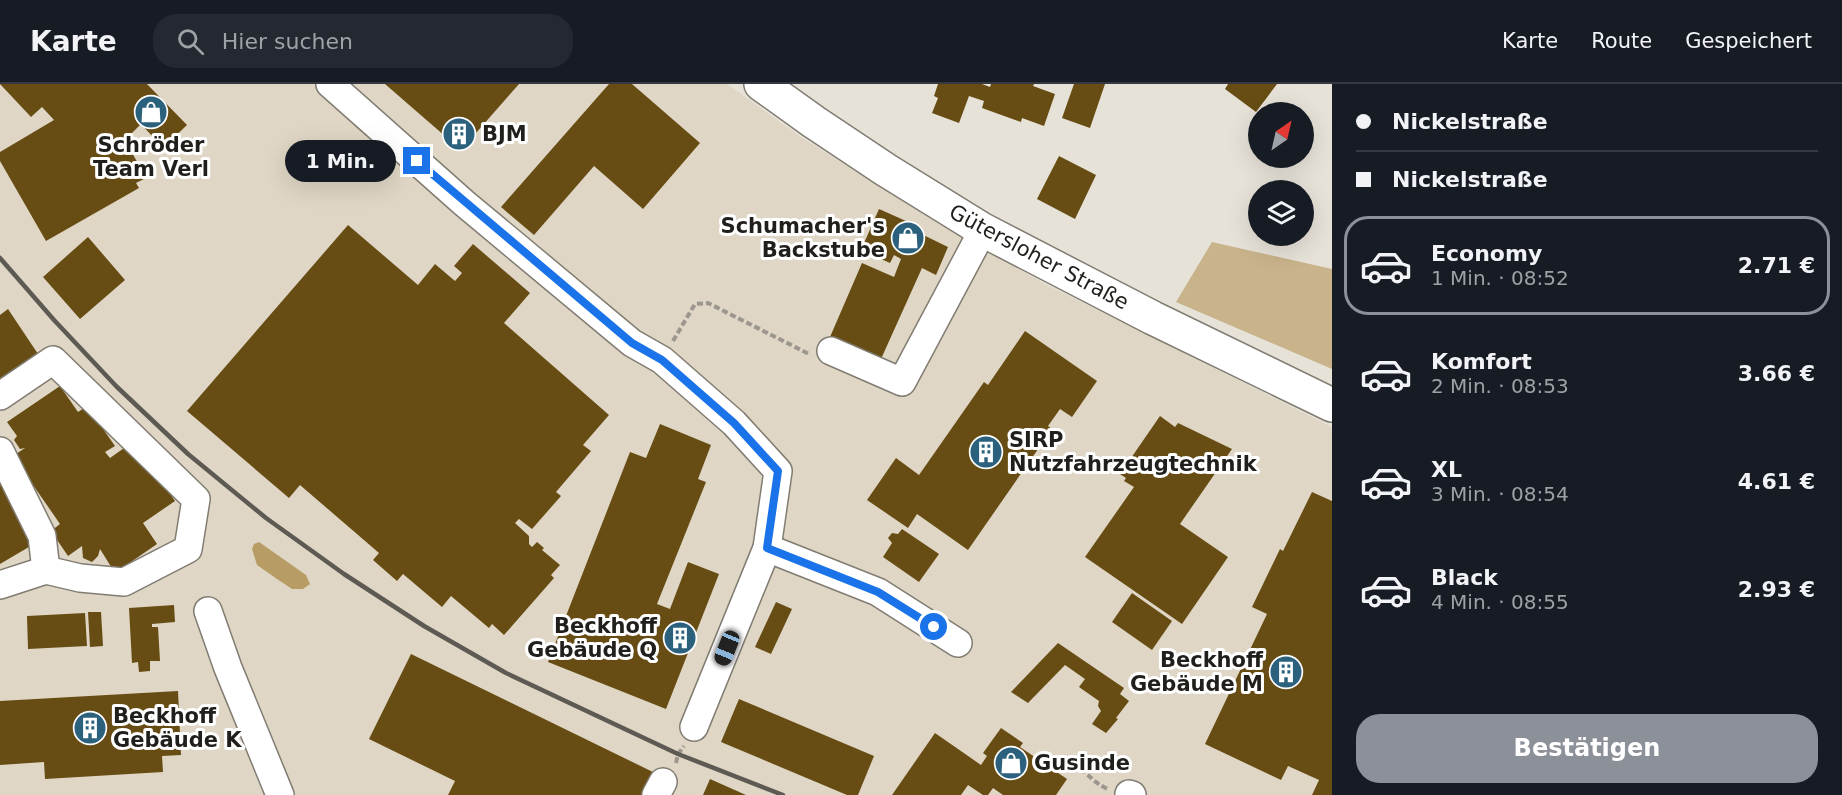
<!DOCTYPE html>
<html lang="de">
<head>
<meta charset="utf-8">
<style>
	:root { --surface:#171b24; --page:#242831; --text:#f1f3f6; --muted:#9ea1a6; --line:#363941; --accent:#8c9099 }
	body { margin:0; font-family:"DejaVu Sans",sans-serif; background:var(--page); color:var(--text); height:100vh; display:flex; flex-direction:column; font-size:22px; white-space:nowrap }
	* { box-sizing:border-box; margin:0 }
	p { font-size:20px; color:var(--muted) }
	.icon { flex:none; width:33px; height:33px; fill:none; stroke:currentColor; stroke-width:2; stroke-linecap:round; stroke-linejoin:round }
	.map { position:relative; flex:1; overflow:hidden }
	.side { display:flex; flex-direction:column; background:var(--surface); width:510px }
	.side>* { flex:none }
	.guide { display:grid; align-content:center; height:132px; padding:0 24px; background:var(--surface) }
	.needle { width:39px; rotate:34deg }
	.controls { position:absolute; left:1248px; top:18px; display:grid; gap:12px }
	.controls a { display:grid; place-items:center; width:66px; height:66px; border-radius:50%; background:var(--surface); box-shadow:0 6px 24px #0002; font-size:30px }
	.end { position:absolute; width:27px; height:27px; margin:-14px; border:8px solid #1a73e8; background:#fff; box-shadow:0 0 0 3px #fff }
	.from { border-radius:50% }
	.bubble { position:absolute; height:42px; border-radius:21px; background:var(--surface); box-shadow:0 6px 24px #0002; font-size:20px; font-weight:700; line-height:42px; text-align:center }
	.car { position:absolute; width:18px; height:36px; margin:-18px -9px; border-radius:8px; box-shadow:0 0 4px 2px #0007; background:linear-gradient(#222 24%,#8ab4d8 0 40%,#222 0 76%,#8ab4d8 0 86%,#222 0) }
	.guide b { display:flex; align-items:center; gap:21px; height:57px; font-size:22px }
	.guide b+b { border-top:2px solid var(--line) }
	.guide i { width:15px; height:15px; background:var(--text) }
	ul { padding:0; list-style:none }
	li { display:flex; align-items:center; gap:18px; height:99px; margin:0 12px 9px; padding:0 12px; border:3px solid transparent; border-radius:24px }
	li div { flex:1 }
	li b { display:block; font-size:22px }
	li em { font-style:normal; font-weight:700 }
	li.on { border-color:var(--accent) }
	li>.icon { width:54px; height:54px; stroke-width:1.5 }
	.action { display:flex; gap:12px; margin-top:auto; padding:12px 24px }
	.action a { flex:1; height:69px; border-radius:24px; background:var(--accent); color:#fff; font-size:24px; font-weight:700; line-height:69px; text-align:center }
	header { display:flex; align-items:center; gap:36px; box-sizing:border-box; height:84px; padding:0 30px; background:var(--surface); border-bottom:2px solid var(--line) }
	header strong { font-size:28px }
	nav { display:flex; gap:33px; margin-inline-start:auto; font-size:21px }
	.search { width:420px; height:54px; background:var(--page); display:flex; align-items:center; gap:15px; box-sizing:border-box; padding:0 21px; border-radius:24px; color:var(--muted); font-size:22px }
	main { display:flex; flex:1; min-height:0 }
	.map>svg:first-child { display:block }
	.built { fill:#dfd6c5 }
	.green { fill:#c9b38b }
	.water { fill:#b89c65 }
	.building { fill:#674d13 }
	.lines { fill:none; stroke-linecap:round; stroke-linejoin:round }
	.minor-casing { stroke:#817c72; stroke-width:30 }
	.major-casing { stroke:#817c72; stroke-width:36 }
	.path { stroke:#9b978f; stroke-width:4; stroke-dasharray:6 3; stroke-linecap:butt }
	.minor { stroke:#fff; stroke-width:27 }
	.major { stroke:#fff; stroke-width:33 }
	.rail { stroke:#5d5a54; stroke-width:4.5 }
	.route { stroke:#1a73e8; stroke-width:8 }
	.labels { text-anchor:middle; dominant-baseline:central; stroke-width:6; stroke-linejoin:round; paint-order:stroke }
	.poi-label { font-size:21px; font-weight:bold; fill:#211f1b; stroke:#fff; text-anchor:start }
	.street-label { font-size:21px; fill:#211f1b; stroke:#fff }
</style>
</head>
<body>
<header>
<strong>Karte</strong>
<div class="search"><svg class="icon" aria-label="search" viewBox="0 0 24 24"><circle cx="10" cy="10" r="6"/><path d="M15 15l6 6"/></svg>Hier suchen</div>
<nav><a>Karte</a><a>Route</a><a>Gespeichert</a></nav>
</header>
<main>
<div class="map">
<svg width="1332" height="711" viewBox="0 0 1332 711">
	<rect width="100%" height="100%" fill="#e7e2d8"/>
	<path class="built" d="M0,0H727L801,53L932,136L1045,200L1332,343V711H0Z"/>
	<path class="green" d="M1212,158L1332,185V285L1176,218Z"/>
	<path class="water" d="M259,458L306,491L310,500L303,505H292L277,495L257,481L252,465L254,460Z"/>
	<g class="building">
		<path d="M0,0H147L187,41L163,64L141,40L125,56L146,94L136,99L139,104L46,157L0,77V68L54,36L42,23L31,33Z"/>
		<path d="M385,0H519L461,66Z"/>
		<path d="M609,0H632L700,59L643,125L594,82L534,151L501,123Z"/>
		<path d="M938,0H982L990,3L991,0H1034L1033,2L1055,10L1044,42L1022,34L1021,38L982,24L984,17L969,12L959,39L932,29L938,14L934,12Z"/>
		<path d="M1074,0H1105L1090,44L1062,34Z"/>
		<path d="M1228,0H1277L1256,28L1225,5Z"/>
		<path d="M1059,72L1096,91L1075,135L1037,115Z"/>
		<path d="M879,125L915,141L913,146L948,163L936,191L922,184L881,275L830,253L862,179L894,193L901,175L894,171L890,179L861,166Z"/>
		<path d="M348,141L418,201L435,180L455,197L462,189L454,182L473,160L530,209L504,239L609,331L583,361L591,367L556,408L561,412L532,445L519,435L515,439L529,452V460L532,463L537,458L544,464L542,466L560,481L551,491L554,494L504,551L492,540L489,544L451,512L442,523L403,490L397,497L373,476L379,469L300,401L289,414L187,327Z"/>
		<path d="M88,153L125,196L80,235L43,193Z"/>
		<path d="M8,225L40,273L0,301V231Z"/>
		<path d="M1025,247L1097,297L1072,333L1060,325L1048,342L1052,345L968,466L917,430L908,444L867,416L896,374L919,391L984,298L988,301Z"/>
		<path d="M60,302L78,328L87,322L115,362L105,368L110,374L134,357L175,417L143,439L157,460L115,489L100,465L98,472L92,478L83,474L82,462L68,472L51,447L60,440L13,372L25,364L20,365L14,356L17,352L7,338Z"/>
		<path d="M1160,332L1175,343L1178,339L1232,365L1180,440L1228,473L1182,540L1085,473L1134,403L1124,397L1126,394L1120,390Z"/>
		<path d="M660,340L711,361L698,395L706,398L657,520L670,525L688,478L719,490L666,625L548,578L630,368L646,374Z"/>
		<path d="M0,400L34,460L0,480Z"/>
		<path d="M1312,408L1332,417V711H1312L1319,696L1288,682L1281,696L1205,660L1267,530L1252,523L1280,465L1283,467Z"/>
		<path d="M902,445L939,470L919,498L883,473L892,459L888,454L892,449L898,450Z"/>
		<path d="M1132,509L1172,537L1152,566L1112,538Z"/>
		<path d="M776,518L792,525L771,570L755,563Z"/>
		<path d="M174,521L175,538L152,540V543H158L160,577H150V587L139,588L138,578L132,579L129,524Z"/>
		<path d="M88,528H101L103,562L90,563Z"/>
		<path d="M85,529L87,562L28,565L27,532Z"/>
		<path d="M1058,559L1124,604L1120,610L1129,617L1116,634L1118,635L1106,649L1092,640L1101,627L1098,622L1099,617L1079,603L1085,595L1065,581L1028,619L1011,608Z"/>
		<path d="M411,570L655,689L644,711H448L455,697L369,655Z"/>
		<path d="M178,607L181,671L162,672L163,688L45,695L44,678L0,681V617Z"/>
		<path d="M739,615L874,672L858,711H847L721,658Z"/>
		<path d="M1001,644L1023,659L1020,663L1067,695L1056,711H1003L993,704L988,711H983L968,701L961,711H892L935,649L981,681L987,672L983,669Z"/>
		<path d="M710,695L746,711H703Z"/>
	</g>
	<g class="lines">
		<g class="minor-casing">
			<g id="minor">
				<path d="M330,0L464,119L632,259L662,276L734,339L778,387L767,464L694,643"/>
				<path d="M831,267L902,298L983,146"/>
				<path d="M0,312L53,276L196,415L188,465L124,498L80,494L46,486L0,501"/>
				<path d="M0,367L42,452L46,486"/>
				<path d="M767,464L878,508L958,559"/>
				<path d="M208,527L228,584L280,711"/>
				<path d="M1129,710L1132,711"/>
				<path d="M656,711L663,698"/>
			</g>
		</g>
		<g class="major-casing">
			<path id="major" d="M761,0L814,38L886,86L983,146L1153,234L1332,321"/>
		</g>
		<g class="path">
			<path d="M673,257L695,220L708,219L809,270"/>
			<path d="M676,679L678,670L684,662"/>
			<path d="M1074,679C1087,688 1093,699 1108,705"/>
		</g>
		<use href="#minor" class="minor"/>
		<use href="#major" class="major"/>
		<path class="rail" d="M0,174L54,236L116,302L188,370L266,434L344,490L424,542L506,589L678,670L783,711"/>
	</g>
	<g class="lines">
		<path class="route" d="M417,77L632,259L662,276L734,339L778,387L767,464L878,508L934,543"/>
	</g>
	<defs>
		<g id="shop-disc" transform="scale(1.725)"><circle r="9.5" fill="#2b617c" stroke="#fff"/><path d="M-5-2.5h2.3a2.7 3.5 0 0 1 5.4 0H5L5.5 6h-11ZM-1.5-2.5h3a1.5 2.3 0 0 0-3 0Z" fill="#fff"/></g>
		<g id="building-disc" transform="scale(1.725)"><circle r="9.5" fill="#2b617c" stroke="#fff"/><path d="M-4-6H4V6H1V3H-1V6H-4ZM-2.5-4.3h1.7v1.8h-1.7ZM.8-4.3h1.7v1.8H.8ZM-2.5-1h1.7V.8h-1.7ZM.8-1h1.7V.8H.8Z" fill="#fff"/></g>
	</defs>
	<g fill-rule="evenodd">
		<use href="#shop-disc" x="151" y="28"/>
		<use href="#building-disc" x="459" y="50"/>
		<use href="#shop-disc" x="908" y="154"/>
		<use href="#building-disc" x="986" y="368"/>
		<use href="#building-disc" x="680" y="554"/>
		<use href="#building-disc" x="1286" y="588"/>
		<use href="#building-disc" x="90" y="644"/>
		<use href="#shop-disc" x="1011" y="679"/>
	</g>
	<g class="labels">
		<g class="poi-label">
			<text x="482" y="50">BJM</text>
			<text x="151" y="61" text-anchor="middle">Schröder<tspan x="151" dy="24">Team Verl</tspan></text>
			<text x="885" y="142" text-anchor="end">Schumacher's<tspan x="885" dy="24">Backstube</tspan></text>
			<text x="1009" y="356">SIRP<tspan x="1009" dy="24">Nutzfahrzeugtechnik</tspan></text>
			<text x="657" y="542" text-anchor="end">Beckhoff<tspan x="657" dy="24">Gebäude Q</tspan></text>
			<text x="1263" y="576" text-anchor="end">Beckhoff<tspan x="1263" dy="24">Gebäude M</tspan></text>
			<text x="113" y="632">Beckhoff<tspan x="113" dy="24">Gebäude K</tspan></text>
			<text x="1034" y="679">Gusinde</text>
		</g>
		<g class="street-label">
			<text transform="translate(1039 173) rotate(28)">Gütersloher Straße</text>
		</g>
	</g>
</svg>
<div class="controls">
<a><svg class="needle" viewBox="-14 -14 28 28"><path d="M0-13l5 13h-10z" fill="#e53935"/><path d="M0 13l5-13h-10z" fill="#9ea1a6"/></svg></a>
<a><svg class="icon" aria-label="layers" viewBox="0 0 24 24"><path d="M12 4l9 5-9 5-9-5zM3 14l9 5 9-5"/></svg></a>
</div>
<i class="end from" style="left:934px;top:543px"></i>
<i class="end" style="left:417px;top:77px"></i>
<div class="bubble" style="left:285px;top:56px;width:111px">1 Min.</div>
<i class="car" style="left:727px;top:564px;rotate:202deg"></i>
</div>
<section class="side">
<div class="guide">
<b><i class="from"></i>Nickelstraße</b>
<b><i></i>Nickelstraße</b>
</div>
<ul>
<li class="on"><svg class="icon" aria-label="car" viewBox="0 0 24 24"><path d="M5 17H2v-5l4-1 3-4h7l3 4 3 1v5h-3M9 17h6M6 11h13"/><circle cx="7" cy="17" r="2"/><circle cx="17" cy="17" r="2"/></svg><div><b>Economy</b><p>1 Min. · 08:52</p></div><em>2.71 €</em></li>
<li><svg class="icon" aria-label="car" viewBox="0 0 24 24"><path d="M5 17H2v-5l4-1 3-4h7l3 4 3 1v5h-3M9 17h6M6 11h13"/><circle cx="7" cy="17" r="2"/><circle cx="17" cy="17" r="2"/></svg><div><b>Komfort</b><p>2 Min. · 08:53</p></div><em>3.66 €</em></li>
<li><svg class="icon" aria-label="car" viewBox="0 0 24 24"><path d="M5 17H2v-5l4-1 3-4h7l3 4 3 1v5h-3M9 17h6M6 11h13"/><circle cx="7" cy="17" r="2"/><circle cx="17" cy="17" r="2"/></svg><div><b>XL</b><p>3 Min. · 08:54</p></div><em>4.61 €</em></li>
<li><svg class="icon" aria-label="car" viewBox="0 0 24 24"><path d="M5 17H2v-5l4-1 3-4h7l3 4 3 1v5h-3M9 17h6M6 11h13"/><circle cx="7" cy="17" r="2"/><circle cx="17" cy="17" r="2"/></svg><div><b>Black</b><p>4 Min. · 08:55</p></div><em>2.93 €</em></li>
</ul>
<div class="action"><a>Bestätigen</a></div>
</section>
</main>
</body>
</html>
